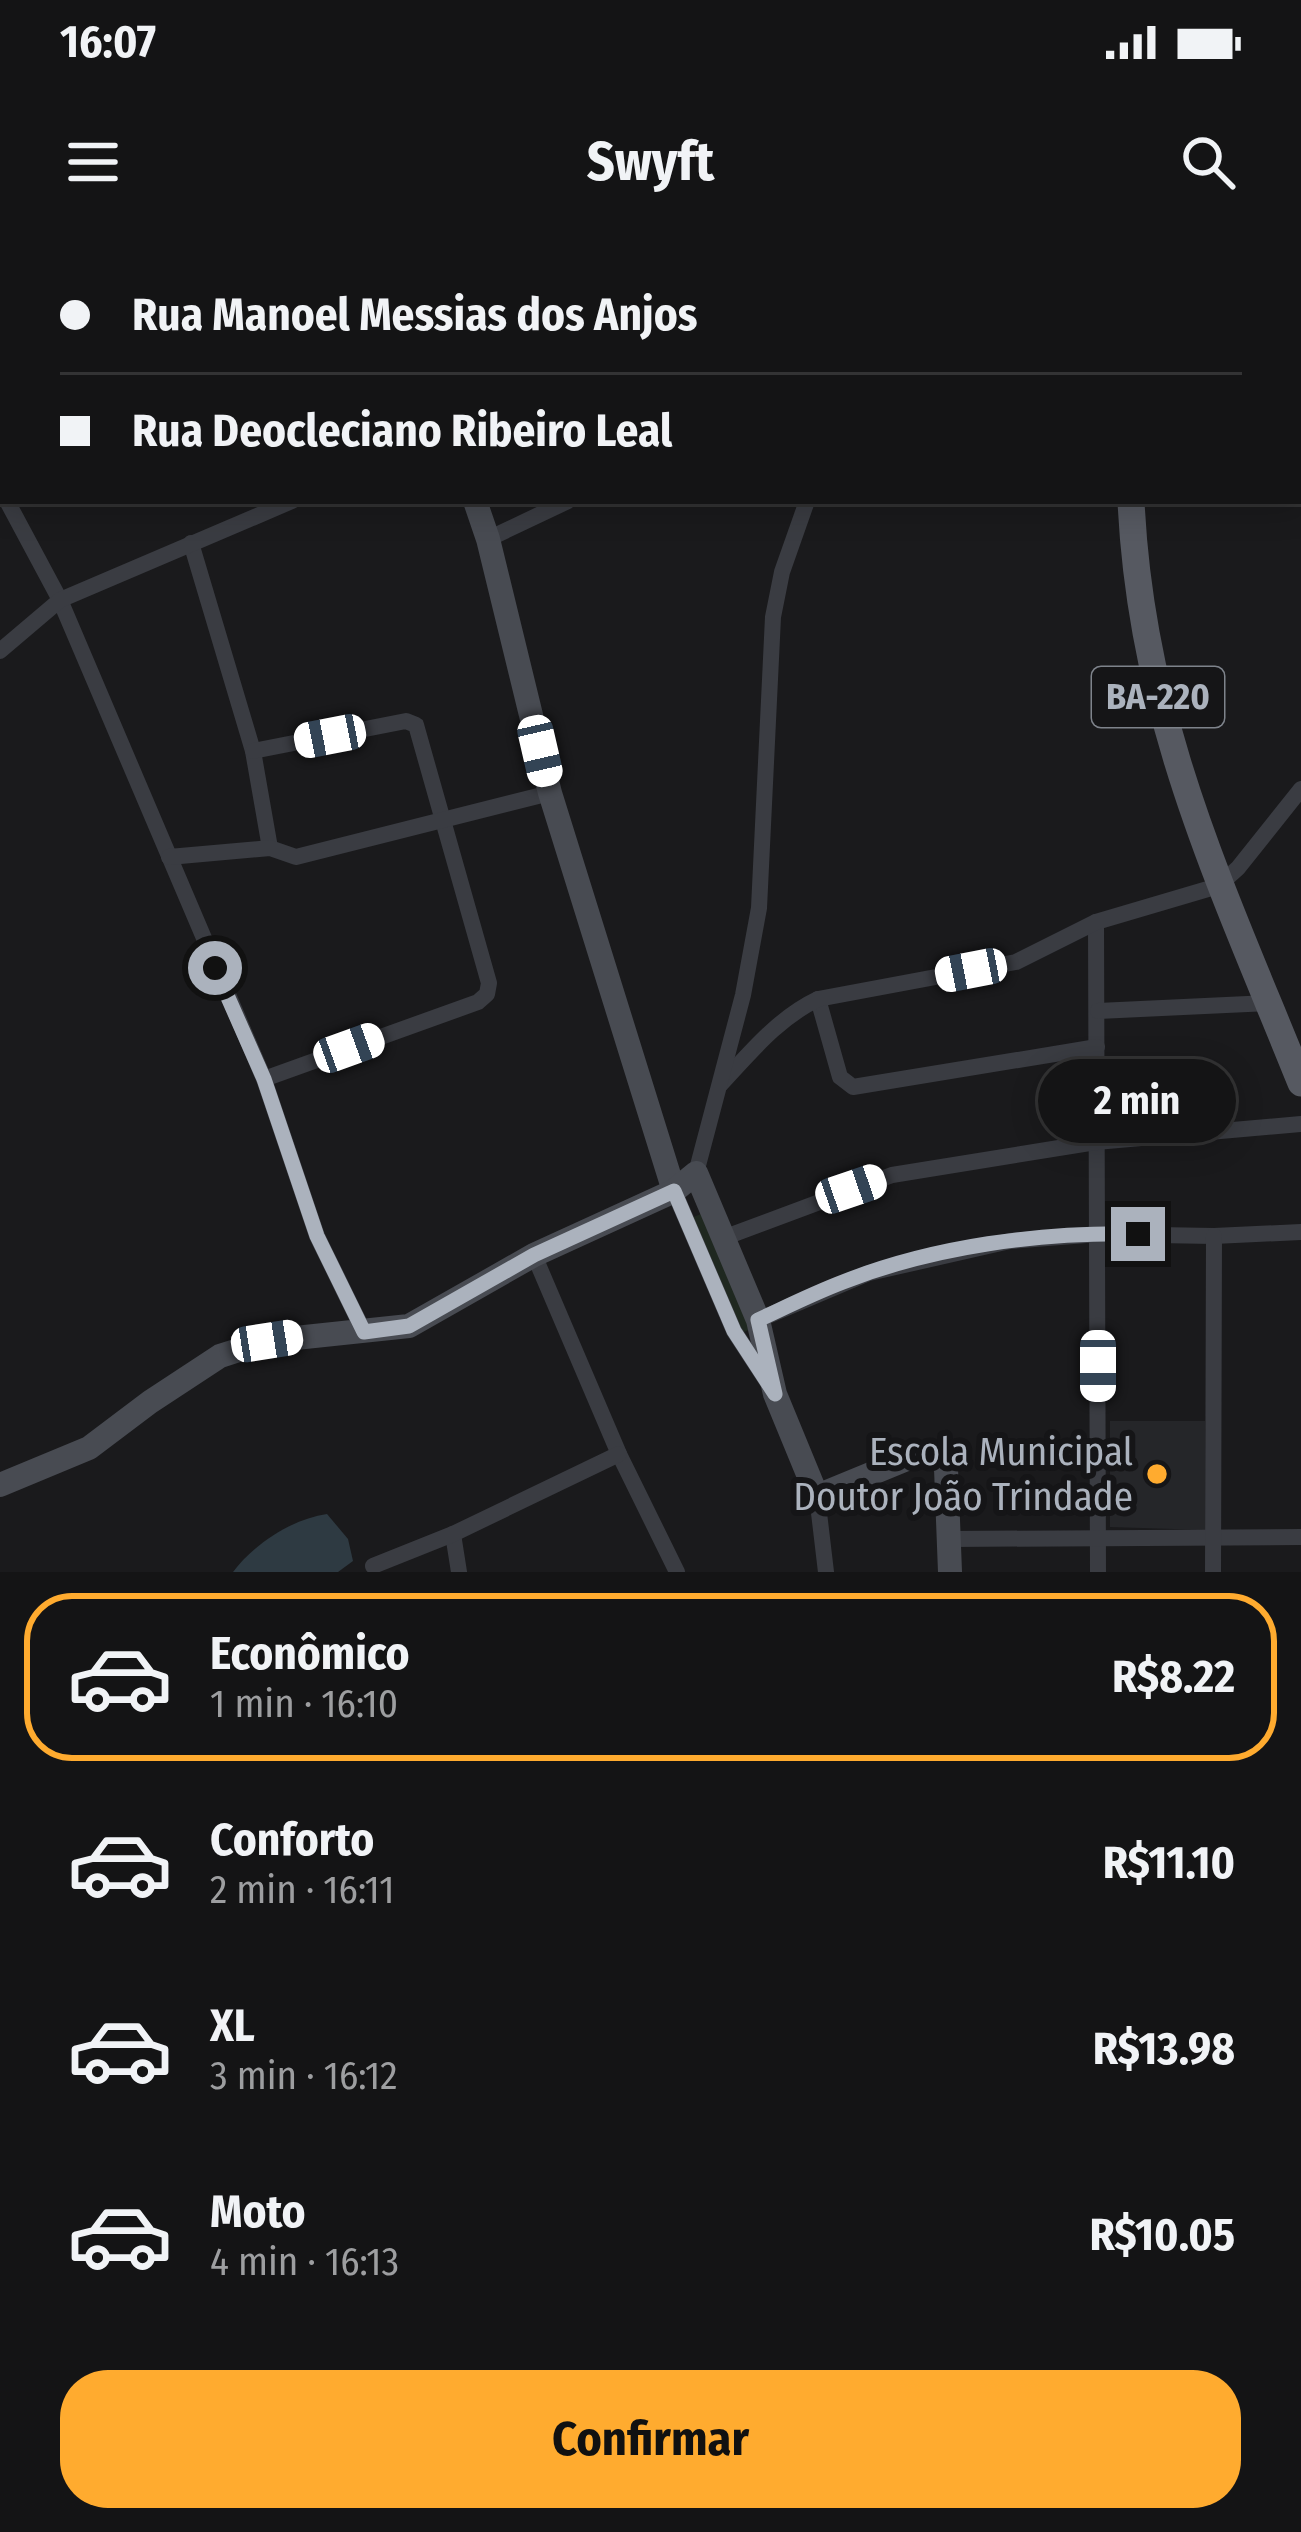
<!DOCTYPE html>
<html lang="pt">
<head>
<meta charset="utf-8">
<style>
	:root { --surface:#141415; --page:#1d1d1e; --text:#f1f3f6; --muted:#9d9ea0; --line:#333334; --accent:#ffab2f }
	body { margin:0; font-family:"Fira Sans Condensed",sans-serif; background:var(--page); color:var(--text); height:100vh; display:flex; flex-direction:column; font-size:45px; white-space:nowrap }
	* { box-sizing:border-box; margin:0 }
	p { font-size:39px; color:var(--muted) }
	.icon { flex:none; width:66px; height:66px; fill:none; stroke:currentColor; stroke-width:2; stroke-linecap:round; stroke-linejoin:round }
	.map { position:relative; height:1332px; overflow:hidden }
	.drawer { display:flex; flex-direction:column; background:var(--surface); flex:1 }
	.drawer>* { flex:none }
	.guide { position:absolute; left:0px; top:0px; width:1302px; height:264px; box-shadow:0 6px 30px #0003,0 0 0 3px var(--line); display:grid; align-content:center; height:264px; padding:0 60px; background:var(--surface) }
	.end { position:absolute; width:54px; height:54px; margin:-27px; border:15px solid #abb2bd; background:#111; box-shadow:0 0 0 6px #111 }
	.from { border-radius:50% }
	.bubble { position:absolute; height:84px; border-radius:42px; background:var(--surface); box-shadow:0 6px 30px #0003,0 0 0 3px var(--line); font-size:39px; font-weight:700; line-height:84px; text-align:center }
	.car { position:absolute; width:36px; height:72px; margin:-36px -18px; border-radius:15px; box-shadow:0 0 9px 3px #0007; background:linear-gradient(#fff 24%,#345 0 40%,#fff 0 76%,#345 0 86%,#fff 0) }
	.guide b { display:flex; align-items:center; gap:42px; height:114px; font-size:45px }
	.guide b+b { border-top:3px solid var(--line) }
	.guide i { width:30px; height:30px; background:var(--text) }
	ul { padding:21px 0 0; list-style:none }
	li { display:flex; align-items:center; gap:36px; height:168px; margin:0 24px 18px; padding:0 36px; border:6px solid transparent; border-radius:48px }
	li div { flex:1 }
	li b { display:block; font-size:45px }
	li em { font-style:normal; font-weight:700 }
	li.current { border-color:var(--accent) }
	li>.icon { width:108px; height:108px; stroke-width:1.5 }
	.cta { display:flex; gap:24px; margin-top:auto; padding:24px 60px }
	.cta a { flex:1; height:138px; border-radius:48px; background:var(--accent); color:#111; font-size:48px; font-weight:700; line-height:138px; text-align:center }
	.status { display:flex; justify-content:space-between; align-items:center; height:84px; padding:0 60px; background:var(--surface); direction:ltr }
	.status svg { height:33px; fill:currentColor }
	header { display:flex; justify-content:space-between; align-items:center; height:156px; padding:0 60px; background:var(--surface); font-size:54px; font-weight:700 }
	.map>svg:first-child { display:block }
	.built { fill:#252629 }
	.green { fill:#1f2820 }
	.water { fill:#2e3a42 }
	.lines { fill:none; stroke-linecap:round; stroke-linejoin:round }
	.street { stroke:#3a3c42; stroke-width:16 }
	.secondary { stroke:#484b52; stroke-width:24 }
	.primary { stroke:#565961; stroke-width:27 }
	.route { stroke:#abb2bd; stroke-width:15 }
	.poi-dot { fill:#ffab2f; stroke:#151517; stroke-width:4.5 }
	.labels { text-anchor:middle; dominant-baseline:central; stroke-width:12; stroke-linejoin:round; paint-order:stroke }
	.shield { fill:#151517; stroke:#7e838b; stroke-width:3 }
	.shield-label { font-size:36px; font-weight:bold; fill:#abb2bd }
	.poi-label { font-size:39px; fill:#abb2bd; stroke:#151517; text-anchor:end }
</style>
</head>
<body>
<div class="status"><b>16:07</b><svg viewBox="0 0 49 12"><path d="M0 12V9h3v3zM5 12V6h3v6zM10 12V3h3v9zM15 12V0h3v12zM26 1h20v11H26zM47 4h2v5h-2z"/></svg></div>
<header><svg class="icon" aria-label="menu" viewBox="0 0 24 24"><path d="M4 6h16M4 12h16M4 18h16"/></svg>Swyft<svg class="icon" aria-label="search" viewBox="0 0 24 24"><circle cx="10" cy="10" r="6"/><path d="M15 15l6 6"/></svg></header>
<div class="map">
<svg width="1301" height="1332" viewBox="0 0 1301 1332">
	<rect width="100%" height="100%" fill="#1a1a1c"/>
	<path class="built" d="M1110,1181H1205V1290L1110,1287Z"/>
	<path class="green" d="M701,974L751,1089L742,1093L691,978Z"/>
	<path class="water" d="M327,1274L348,1299L353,1321L338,1332H233C254,1304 292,1279 327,1274Z"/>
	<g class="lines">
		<g class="street">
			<path d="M1025,0L1027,3"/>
			<path d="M236,3L245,0"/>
			<path d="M921,3L922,0"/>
			<path d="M0,54L3,53"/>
			<path d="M1299,99H1301"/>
			<path d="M7,261L60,360L264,839L317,996L364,1092"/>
			<path d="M488,299L568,261"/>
			<path d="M191,303L253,511L270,608"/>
			<path d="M0,411L60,360L292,261"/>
			<path d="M253,511L406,481L416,485L489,743L487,754L478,762L264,839"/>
			<path d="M169,617L270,608L296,617L550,553"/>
			<path d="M1096,682L1098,1332"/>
			<path d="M818,759L840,837L853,847L1097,807"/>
			<path d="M1098,771L1269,763"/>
			<path d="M720,845C750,813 778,778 818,759L1016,722L1096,682L1218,646L1238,628L1301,549"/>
			<path d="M696,933L743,755L759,668L773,377L782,332L807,261"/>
			<path d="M674,951L734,1091L768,1143"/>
			<path d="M723,998L892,935L1096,902L1301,884"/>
			<path d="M534,1015L619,1214L677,1332"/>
			<path d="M758,1080L869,1033L1010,1001L1099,994L1214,996L1301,992"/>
			<path d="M817,1256L826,1332"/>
			<path d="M453,1294L459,1332"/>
			<path d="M951,1299L1301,1297"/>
			<path d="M373,1326L453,1294L619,1214"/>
			<path d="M1213,1332L1214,996"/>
		</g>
		<g class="secondary">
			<path d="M403,0L404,3"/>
			<path d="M475,261L488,299L550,553L674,951"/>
			<path d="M0,1245L89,1208L150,1162L220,1116L267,1101L409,1086L534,1015L674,951L696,933L758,1080L775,1154L817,1256L924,1212L937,1214L946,1228L950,1332"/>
		</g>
		<g class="primary">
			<path d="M1149,3L1150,0"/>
			<path d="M1131,261C1141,481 1221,644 1301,843"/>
		</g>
	</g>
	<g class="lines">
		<path class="route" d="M215,728L264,839L317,996L364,1092L409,1086L534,1015L674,951L734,1091L775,1154L758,1080C786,1067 814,1053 843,1042C934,1006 1041,992 1138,994"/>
	</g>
	<circle class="poi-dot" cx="1157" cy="1234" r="12"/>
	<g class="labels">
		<rect class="shield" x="1092" y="427" width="132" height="60" rx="9"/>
		<g class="shield-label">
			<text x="1158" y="457">BA-220</text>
		</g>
		<g class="poi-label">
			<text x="1133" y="1212">Escola Municipal<tspan x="1133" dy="45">Doutor João Trindade</tspan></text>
		</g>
	</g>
</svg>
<i class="end from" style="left:215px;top:728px"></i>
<i class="end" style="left:1138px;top:994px"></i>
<div class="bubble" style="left:1038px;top:819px;width:198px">2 min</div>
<i class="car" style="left:330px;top:496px;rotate:259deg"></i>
<i class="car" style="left:540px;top:511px;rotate:167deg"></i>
<i class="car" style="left:971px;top:730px;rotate:259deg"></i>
<i class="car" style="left:349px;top:808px;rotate:70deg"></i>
<i class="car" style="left:851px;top:949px;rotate:71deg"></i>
<i class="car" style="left:267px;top:1101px;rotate:81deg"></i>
<i class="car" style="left:1098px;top:1126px;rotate:180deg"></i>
<div class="guide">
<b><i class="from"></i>Rua Manoel Messias dos Anjos</b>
<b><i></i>Rua Deocleciano Ribeiro Leal</b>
</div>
</div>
<section class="drawer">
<ul>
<li class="current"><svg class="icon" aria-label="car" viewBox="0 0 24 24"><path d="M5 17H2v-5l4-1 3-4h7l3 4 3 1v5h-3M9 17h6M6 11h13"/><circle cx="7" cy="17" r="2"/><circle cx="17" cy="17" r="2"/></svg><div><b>Econômico</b><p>1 min · 16:10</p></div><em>R$8.22</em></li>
<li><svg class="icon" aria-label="car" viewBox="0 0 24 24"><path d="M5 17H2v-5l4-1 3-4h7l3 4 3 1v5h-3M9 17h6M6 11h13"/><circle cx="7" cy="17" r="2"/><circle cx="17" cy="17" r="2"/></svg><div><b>Conforto</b><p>2 min · 16:11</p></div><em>R$11.10</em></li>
<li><svg class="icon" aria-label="car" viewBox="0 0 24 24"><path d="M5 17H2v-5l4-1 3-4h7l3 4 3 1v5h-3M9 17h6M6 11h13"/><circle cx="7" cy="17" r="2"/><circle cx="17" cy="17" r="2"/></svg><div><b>XL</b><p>3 min · 16:12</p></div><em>R$13.98</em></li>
<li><svg class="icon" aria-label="car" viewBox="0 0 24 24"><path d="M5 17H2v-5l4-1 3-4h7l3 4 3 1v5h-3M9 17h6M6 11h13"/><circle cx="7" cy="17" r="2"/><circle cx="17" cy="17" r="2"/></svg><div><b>Moto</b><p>4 min · 16:13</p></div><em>R$10.05</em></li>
</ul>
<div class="cta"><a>Confirmar</a></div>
</section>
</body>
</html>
